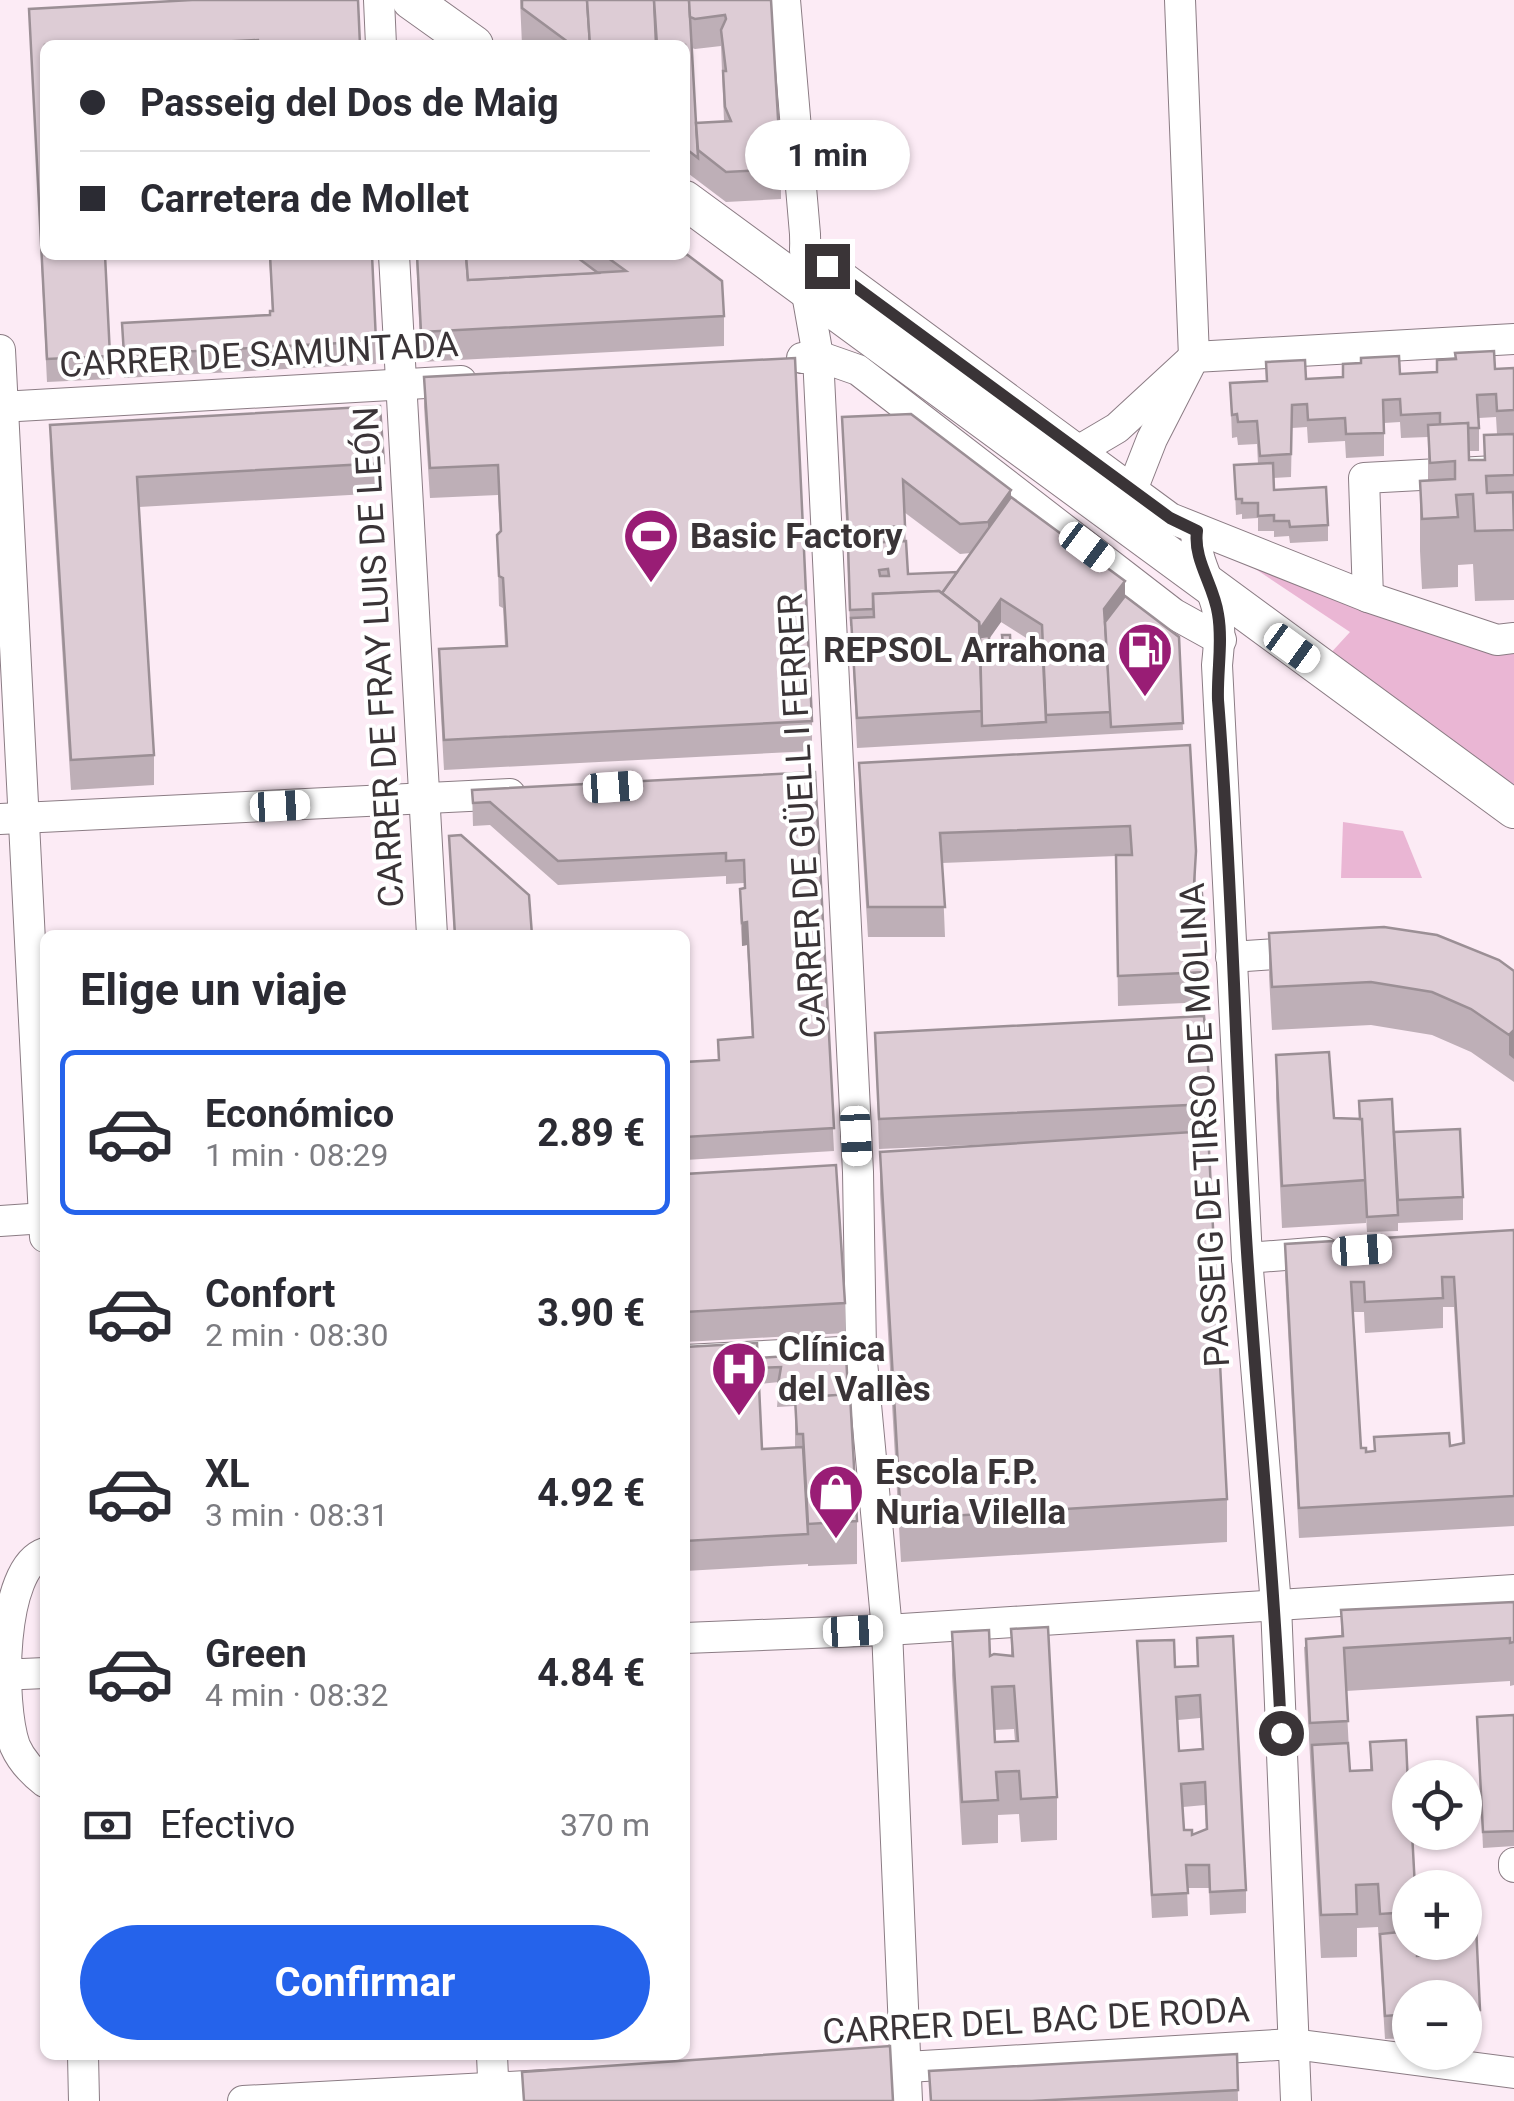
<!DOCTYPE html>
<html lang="es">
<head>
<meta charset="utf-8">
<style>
	:root { --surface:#fff; --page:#f2f2f3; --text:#2b2b33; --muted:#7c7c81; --line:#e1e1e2; --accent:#2563eb }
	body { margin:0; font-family:Roboto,sans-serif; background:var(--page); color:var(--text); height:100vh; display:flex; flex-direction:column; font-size:38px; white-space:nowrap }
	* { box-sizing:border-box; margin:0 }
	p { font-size:32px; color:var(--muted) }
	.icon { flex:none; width:55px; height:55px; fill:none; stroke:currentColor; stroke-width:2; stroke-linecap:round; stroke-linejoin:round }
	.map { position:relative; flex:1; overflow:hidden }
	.panel { position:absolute; left:40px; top:930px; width:650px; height:1130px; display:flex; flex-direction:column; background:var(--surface); border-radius:15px; box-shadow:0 2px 8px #0004 }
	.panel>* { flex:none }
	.guide { position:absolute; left:40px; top:40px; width:650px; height:220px; border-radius:15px; box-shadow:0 2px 8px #0004; display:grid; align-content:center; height:220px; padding:0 40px; background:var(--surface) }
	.tools { position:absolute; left:1392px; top:1760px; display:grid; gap:20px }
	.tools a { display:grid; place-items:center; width:90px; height:90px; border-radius:50%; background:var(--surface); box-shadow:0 2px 8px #0004; font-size:50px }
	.end { position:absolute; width:45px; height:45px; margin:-22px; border:12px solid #3a3437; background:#fff; box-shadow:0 0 0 5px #fff }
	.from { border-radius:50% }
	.bubble { position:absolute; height:70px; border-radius:35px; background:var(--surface); box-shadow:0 2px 8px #0004; font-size:32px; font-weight:700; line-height:70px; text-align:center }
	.car { position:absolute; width:30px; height:60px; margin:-30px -15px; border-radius:12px; box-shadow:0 0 8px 2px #0007; background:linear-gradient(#fff 24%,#345 0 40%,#fff 0 76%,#345 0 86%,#fff 0) }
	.guide b { display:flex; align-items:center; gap:35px; height:95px; font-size:38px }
	.guide b+b { border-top:2px solid var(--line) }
	.guide i { width:25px; height:25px; background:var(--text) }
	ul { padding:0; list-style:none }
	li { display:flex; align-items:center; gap:30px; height:165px; margin:0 20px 15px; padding:0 20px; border:5px solid transparent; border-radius:15px }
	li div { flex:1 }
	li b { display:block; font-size:38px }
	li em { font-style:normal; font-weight:700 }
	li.on { border-color:var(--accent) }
	li>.icon { width:90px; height:90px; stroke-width:1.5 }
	h2 { padding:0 40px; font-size:45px; line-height:120px }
	.pay { display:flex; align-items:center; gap:25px; height:110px; padding:0 40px; font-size:38px }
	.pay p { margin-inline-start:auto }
	.button { display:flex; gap:20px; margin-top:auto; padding:20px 40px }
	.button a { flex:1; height:115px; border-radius:60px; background:var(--accent); color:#fff; font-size:40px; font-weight:700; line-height:115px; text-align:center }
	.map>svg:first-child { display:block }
	.green { fill:#eab6d4 }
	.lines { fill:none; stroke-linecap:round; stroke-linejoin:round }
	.minor-casing { stroke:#8b7c84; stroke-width:32 }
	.major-casing { stroke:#8b7c84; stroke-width:40 }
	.minor { stroke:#fff; stroke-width:30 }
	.major { stroke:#fff; stroke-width:38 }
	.wall { fill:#beafb7; fill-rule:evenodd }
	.shaded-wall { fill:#9b8f95 }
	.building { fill:#ddccd5; stroke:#9b8f95; stroke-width:2.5; fill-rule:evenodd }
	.route { stroke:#3a3437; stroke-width:12 }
	.labels { text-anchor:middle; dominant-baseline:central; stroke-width:8; stroke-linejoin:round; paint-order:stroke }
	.street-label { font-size:35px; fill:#3a3437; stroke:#fff }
	.poi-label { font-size:35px; font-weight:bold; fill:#3a3437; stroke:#fff; text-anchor:start }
</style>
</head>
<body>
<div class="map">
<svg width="1514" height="2101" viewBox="0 0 1514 2101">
	<rect width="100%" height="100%" fill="#fcebf5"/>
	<g class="green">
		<path d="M1251,566L1514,653V793L1328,656L1350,632Z"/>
		<path d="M1343,822L1403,831L1422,878H1341Z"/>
	</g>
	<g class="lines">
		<g class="minor-casing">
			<g id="minor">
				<path d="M379,0L381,45"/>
				<path d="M785,0L805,234L806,288L818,356L858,1172L861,1351L887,1630L907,2101"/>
				<path d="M805,249L1170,518L1368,597L1497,640L1514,638"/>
				<path d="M394,255L432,935"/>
				<path d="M0,350L45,1237"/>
				<path d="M802,358L818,356L858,370L1174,614L1221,640"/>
				<path d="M0,407L461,381"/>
				<path d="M1067,464L1078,451L1117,428L1194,357L1514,339"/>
				<path d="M1132,490L1152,439L1194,357L1180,0"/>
				<path d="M1197,531C1193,558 1211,582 1217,608C1221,628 1219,645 1217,665L1247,1258L1276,1605L1296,2101"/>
				<path d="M1368,597L1364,478L1514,470"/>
				<path d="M0,819L510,794"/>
				<path d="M1231,957L1308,952"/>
				<path d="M0,1221L45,1218"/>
				<path d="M1247,1258L1324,1252"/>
				<path d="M685,1360L861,1351"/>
				<path d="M45,1553C0,1568 0,1703 15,1746C22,1762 32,1772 45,1782"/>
				<path d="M685,1638L887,1630L1514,1590"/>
				<path d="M0,1675L45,1673"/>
				<path d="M1514,1863V1867"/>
				<path d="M83,2055L84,2101"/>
				<path d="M492,2055L494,2101"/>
				<path d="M890,2068L1293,2044L1514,2073"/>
				<path d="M243,2101L564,2084"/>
			</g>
		</g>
		<g class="major-casing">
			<g id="major">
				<path d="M411,0L474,45"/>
				<path d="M685,200L1514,809"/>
			</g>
		</g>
		<use href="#minor" class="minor"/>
		<use href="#major" class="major"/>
	</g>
	<g class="wall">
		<path d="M520,0H771L781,169V199L726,202L685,171V45H522ZM721,46L724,121L696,127L692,48L695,49Z"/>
		<path d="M29,9L360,45H45L110,356V379L47,382Z"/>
		<path d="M269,255H372L376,364L124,378L122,323L270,315L272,311Z"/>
		<path d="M416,255H685L724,316V346L421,362Z"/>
		<path d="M1266,362L1306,379L1514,368V433L1497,434L1496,417L1479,418V451H1469V460H1484V435L1514,434V600L1475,601L1473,564L1458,565V587L1422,589L1420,551V481H1428V437L1401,438L1400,422L1384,423V456L1346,458L1345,441L1308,443L1307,427L1292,428L1291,477L1273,478L1274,490L1328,525V541L1290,543L1289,536L1274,537V531H1258V518L1242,519V514L1236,515L1234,465L1258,464L1257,444L1238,445L1237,437L1232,438L1230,383L1266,381Z"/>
		<path d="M424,377L812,721V751L444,770L439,679V649L505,646L503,608L499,606L497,535L500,532L498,495L430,498L424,407Z"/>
		<path d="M842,417L1011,497L1125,596L1179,637L1183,730L857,748L851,626H850ZM904,512L960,554L971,553L957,572L908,574ZM1001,622L1042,648V659L1011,661L1003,643L989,644V638Z"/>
		<path d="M50,425L384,463V493L139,507L154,755V785L71,790L50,455Z"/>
		<path d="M1190,745L1196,887L1207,972V1002L1118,1006L1116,856L942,863L945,937H868L859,793V763Z"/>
		<path d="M815,772L834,1151L685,1160V1062L718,1060V1040L752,1037L747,945L742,946L740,912V889L744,888V883L726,884V876L558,885L490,825L473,826L472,790Z"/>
		<path d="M449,836L532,935H454Z"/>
		<path d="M1269,933L1514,971V1082L1471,1052L1432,1035L1371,1025L1272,1030L1269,976Z"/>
		<path d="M875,1033L1211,1104V1134H1208L1227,1499V1542L901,1562L880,1194V1152L1040,1142L879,1149Z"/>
		<path d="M1276,1055L1334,1118L1359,1119V1101L1394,1144L1463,1197V1220L1398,1223V1231L1367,1232L1366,1216V1223L1282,1228L1276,1098Z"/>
		<path d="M685,1174L845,1303V1333L685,1342Z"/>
		<path d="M1514,1230V1526L1299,1538L1285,1274V1244ZM1443,1307H1454L1462,1443L1450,1446L1366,1452L1361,1448L1353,1312H1364L1365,1333L1443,1328Z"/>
		<path d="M685,1347L758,1358L846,1352L857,1521V1564L808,1566V1564L685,1571ZM779,1382L777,1407L795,1406V1447L762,1449L759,1384Z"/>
		<path d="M1514,1602V1685L1510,1686V1681L1346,1691L1350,1771L1370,1770V1742L1410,1888V1942L1417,1956L1480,2010V2034H1465V1998H1410V2038L1385,2039L1378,1927L1357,1928V1957L1321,1958L1304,1647L1341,1636V1610Z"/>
		<path d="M1011,1629L1057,1797V1840L1021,1842L1019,1814L998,1815V1843L962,1845L952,1675V1632L990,1656L1011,1655ZM1014,1729L1015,1741L995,1742L994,1730Z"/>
		<path d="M1197,1638L1246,1890V1913L1210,1915L1209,1888H1187L1188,1916L1152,1918L1137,1641L1175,1667L1197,1666ZM1200,1718L1202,1749L1179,1751L1178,1720ZM1205,1805L1206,1829L1192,1835L1184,1830L1183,1807Z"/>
		<path d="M1514,1715V1846L1483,1848L1477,1717Z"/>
		<path d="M1237,2054L1238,2101H930L929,2071Z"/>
	</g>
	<g class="shaded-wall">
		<path d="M1011,490V520L988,552V522Z"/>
		<path d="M1125,581V604L1105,631L1104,609Z"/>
		<path d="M1001,599V622L980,652L979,629Z"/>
		<path d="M747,922V945L742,946V923Z"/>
		<path d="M1514,1030V1059L1509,1055V1035Z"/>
	</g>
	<g class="building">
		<path d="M192,0H358L360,45H259L258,40L158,45H45V255H105L110,356L47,359L29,9Z"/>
		<path d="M522,0H587L590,45H572L522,8Z"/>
		<path d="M587,0H654L656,45H590Z"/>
		<path d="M654,0H689L698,158L685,148V45H657Z"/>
		<path d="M689,0H771L781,169L726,172L698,150L696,123L731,121L725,107L723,71H726L721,30L726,19L725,15L695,19L690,17Z"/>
		<path d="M450,42L454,45H405Z"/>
		<path d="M685,253L722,281L724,316L421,332L417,255H466L468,280L626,271L604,255H685Z"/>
		<path d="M270,255H372L376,341L124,355L122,323L270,315V311H273Z"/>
		<path d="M466,255H574L598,273L468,280Z"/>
		<path d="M1494,351L1495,369L1514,368V410L1497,411L1496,394L1477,395L1479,428H1468V423L1440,425V413L1401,415L1400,399L1383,400L1384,433L1346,434L1345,418L1308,420L1307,404L1292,405L1291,454L1260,456L1257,421L1238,422L1237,414L1232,415L1230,383L1267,381L1266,362L1305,360L1306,379L1343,377V364L1361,363V358L1399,356L1400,374L1437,372V360L1456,359L1455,353Z"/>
		<path d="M795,358L812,721L444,740L439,649L507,646L503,578L499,576L497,535L501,531L498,465L430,468L424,377Z"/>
		<path d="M380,406L384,463L137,477L154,755L71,760L50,425Z"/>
		<path d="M911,414L1011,490L988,522L960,524L903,480L905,526L848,529L842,417Z"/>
		<path d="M1468,423L1469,460H1485L1484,435L1514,434V475L1486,476L1487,493L1513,492L1514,530L1475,531L1473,494L1456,495L1458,517L1422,519L1420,481L1455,479V461L1430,463L1428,425Z"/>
		<path d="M1273,463L1274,490L1326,487L1328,525L1290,527L1289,521H1274V515L1258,516V503H1242V499H1236L1234,465Z"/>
		<path d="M1011,497L1125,581L1104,609L1111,712L1046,715L1042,625L1001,599L980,629L979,622L942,593Z"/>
		<path d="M906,541L908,574L957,572L942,593L939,591L873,594V609L850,610L848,544ZM888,569L889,576H880L879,570Z"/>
		<path d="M939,591L979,622L982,711L857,718L851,618L874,617L873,594Z"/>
		<path d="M1125,596L1179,637L1183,723L1111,727L1105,622Z"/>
		<path d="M1002,635H1010L1011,661L1043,659L1046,722L982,726L980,637L989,636V644L1003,643Z"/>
		<path d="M1190,745L1196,851L1194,885L1202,893L1207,972L1118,976L1116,855H1132L1130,826L940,833L945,907H868L859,763Z"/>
		<path d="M815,772L834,1128L685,1137V1062L719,1060L718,1040L753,1037L747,922L742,923L740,889L745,888L744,860L726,861V853L558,861L490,802L473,803L472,790Z"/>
		<path d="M461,835L529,895L532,935H455L449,836Z"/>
		<path d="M1384,927L1437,935L1499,960L1514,971V1030L1509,1035L1471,1009L1432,992L1371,982L1272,987L1269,933Z"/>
		<path d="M1204,1016L1211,1104L879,1119L875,1033Z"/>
		<path d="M1329,1052L1334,1118L1362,1119L1366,1180L1282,1186L1276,1055Z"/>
		<path d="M1392,1099L1398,1215L1367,1217L1362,1119H1360L1359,1101Z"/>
		<path d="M1460,1129L1463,1197L1398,1200L1394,1132Z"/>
		<path d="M1208,1131L1227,1499L901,1519L880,1152Z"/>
		<path d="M836,1165L845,1303L685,1312V1174Z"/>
		<path d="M1514,1230V1496L1299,1508L1285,1244ZM1442,1277H1454L1464,1443L1450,1446L1449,1433L1374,1437L1375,1451L1366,1452V1448H1361L1351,1282H1364L1365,1302L1443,1298Z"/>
		<path d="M757,1343L762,1449L803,1447L808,1534L685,1541V1347Z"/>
		<path d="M846,1352L848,1395L810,1397L809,1390L777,1391L781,1367L758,1368V1358Z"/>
		<path d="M850,1394L857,1521L808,1524L803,1434H797L795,1398Z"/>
		<path d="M1514,1602V1642L1510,1643V1638L1344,1648L1348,1721L1310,1723L1306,1639L1343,1636L1341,1610Z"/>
		<path d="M1048,1627L1057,1797L1021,1799L1019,1771L996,1772L998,1800L962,1802L952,1632L989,1630L990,1656L994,1654L1013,1656L1011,1629ZM1014,1686L1018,1741L995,1742L992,1687Z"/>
		<path d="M1233,1636L1246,1890L1210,1892L1209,1865H1186L1188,1893L1152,1895L1137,1641L1174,1640L1175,1667L1198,1666L1197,1638ZM1200,1695L1203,1749L1179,1751L1176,1697ZM1205,1782L1207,1829L1192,1835V1830H1184L1181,1784Z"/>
		<path d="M1514,1715V1831L1483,1832L1477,1717Z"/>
		<path d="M1406,1740L1410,1832H1412L1415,1888H1410V1912L1380,1914L1378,1884L1356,1885L1357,1914L1321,1915L1312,1745L1348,1743L1350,1771L1372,1770L1370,1742Z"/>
		<path d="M1465,1925H1476L1480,2010L1465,2011V1998H1443L1442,1985L1419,1986L1420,1998H1410V2014L1385,2016L1380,1934L1410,1931V1942H1417V1956L1440,1955V1942H1465Z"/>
		<path d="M890,2046L893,2101H524L522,2072Z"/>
		<path d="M1237,2054L1238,2090L1032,2101H931L929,2071Z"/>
	</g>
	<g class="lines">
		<path class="route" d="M827,266L1170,518L1197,531C1193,560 1214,585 1218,614C1223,642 1217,671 1218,700C1232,873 1235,1047 1245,1220C1255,1392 1274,1562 1281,1733"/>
	</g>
	<defs>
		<g id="stadium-pin" transform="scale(2.875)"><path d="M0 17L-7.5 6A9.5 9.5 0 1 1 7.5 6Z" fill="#991d75" stroke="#fff"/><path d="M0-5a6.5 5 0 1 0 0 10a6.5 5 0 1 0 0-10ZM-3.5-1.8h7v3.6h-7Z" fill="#fff"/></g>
		<g id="fuel-pin" transform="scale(2.875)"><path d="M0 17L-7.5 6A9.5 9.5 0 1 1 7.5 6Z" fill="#991d75" stroke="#fff"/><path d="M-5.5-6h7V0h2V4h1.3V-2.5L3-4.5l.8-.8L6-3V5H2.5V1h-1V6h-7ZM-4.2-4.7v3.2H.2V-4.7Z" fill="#fff"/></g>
		<g id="hospital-pin" transform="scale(2.875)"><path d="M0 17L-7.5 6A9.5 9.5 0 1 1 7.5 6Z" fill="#991d75" stroke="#fff"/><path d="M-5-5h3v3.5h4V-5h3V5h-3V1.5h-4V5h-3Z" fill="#fff"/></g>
		<g id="shop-pin" transform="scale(2.875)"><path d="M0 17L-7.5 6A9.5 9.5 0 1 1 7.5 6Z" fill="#991d75" stroke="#fff"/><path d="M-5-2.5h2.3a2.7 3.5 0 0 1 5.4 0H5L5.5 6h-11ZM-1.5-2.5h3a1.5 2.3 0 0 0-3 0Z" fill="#fff"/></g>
	</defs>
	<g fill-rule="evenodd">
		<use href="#stadium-pin" x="651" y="536"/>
		<use href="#fuel-pin" x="1145" y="650"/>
		<use href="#hospital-pin" x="739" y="1369"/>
		<use href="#shop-pin" x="836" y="1492"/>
	</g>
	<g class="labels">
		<g class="street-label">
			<text transform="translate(259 355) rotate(-3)">CARRER DE SAMUNTADA</text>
			<text transform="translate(379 657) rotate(-93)">CARRER DE FRAY LUIS DE LEÓN</text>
			<text transform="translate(802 816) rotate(-93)">CARRER DE GÜELL I FERRER</text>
			<text transform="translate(1205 1125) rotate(-93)">PASSEIG DE TIRSO DE MOLINA</text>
			<text transform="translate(1036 2021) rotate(-3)">CARRER DEL BAC DE RODA</text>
		</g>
		<g class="poi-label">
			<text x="690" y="536">Basic Factory</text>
			<text x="1106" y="650" text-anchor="end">REPSOL Arrahona</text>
			<text x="778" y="1349">Clínica<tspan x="778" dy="40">del Vallès</tspan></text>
			<text x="875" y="1472">Escola F.P.<tspan x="875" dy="40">Nuria Vilella</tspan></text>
		</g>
	</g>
</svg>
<div class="tools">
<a><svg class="icon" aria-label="locate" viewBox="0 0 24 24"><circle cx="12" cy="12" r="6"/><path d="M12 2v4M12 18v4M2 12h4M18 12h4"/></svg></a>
<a>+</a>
<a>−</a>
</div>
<i class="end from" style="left:1281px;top:1733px"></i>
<i class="end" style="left:827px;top:266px"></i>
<div class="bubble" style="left:745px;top:120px;width:165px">1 min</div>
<i class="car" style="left:1087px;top:547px;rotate:127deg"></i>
<i class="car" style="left:1292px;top:648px;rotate:126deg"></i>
<i class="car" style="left:613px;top:787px;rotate:86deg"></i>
<i class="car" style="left:280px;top:806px;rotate:87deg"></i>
<i class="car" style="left:856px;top:1136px;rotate:177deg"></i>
<i class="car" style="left:1362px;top:1250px;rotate:86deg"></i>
<i class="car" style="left:853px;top:1631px;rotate:87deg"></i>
<div class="guide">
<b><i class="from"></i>Passeig del Dos de Maig</b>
<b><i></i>Carretera de Mollet</b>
</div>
<section class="panel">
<h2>Elige un viaje</h2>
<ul>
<li class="on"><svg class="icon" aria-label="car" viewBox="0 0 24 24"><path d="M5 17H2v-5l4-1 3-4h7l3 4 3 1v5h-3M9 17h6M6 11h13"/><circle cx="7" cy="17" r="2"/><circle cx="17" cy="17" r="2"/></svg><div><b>Económico</b><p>1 min · 08:29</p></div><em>2.89 €</em></li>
<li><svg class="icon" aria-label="car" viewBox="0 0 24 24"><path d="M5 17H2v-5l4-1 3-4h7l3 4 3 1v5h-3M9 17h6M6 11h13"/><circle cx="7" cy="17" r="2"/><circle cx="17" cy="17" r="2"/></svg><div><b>Confort</b><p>2 min · 08:30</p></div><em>3.90 €</em></li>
<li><svg class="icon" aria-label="car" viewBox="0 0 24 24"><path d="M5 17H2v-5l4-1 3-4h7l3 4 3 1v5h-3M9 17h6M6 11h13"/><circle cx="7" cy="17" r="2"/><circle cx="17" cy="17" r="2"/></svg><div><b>XL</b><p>3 min · 08:31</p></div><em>4.92 €</em></li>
<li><svg class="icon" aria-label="car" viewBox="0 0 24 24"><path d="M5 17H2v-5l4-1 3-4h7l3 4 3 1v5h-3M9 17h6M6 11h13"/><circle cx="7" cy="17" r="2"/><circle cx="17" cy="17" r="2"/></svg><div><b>Green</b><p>4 min · 08:32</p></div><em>4.84 €</em></li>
</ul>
<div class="pay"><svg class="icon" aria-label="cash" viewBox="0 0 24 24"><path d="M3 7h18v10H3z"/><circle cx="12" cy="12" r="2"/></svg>Efectivo<p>370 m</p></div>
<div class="button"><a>Confirmar</a></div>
</section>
</div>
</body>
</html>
